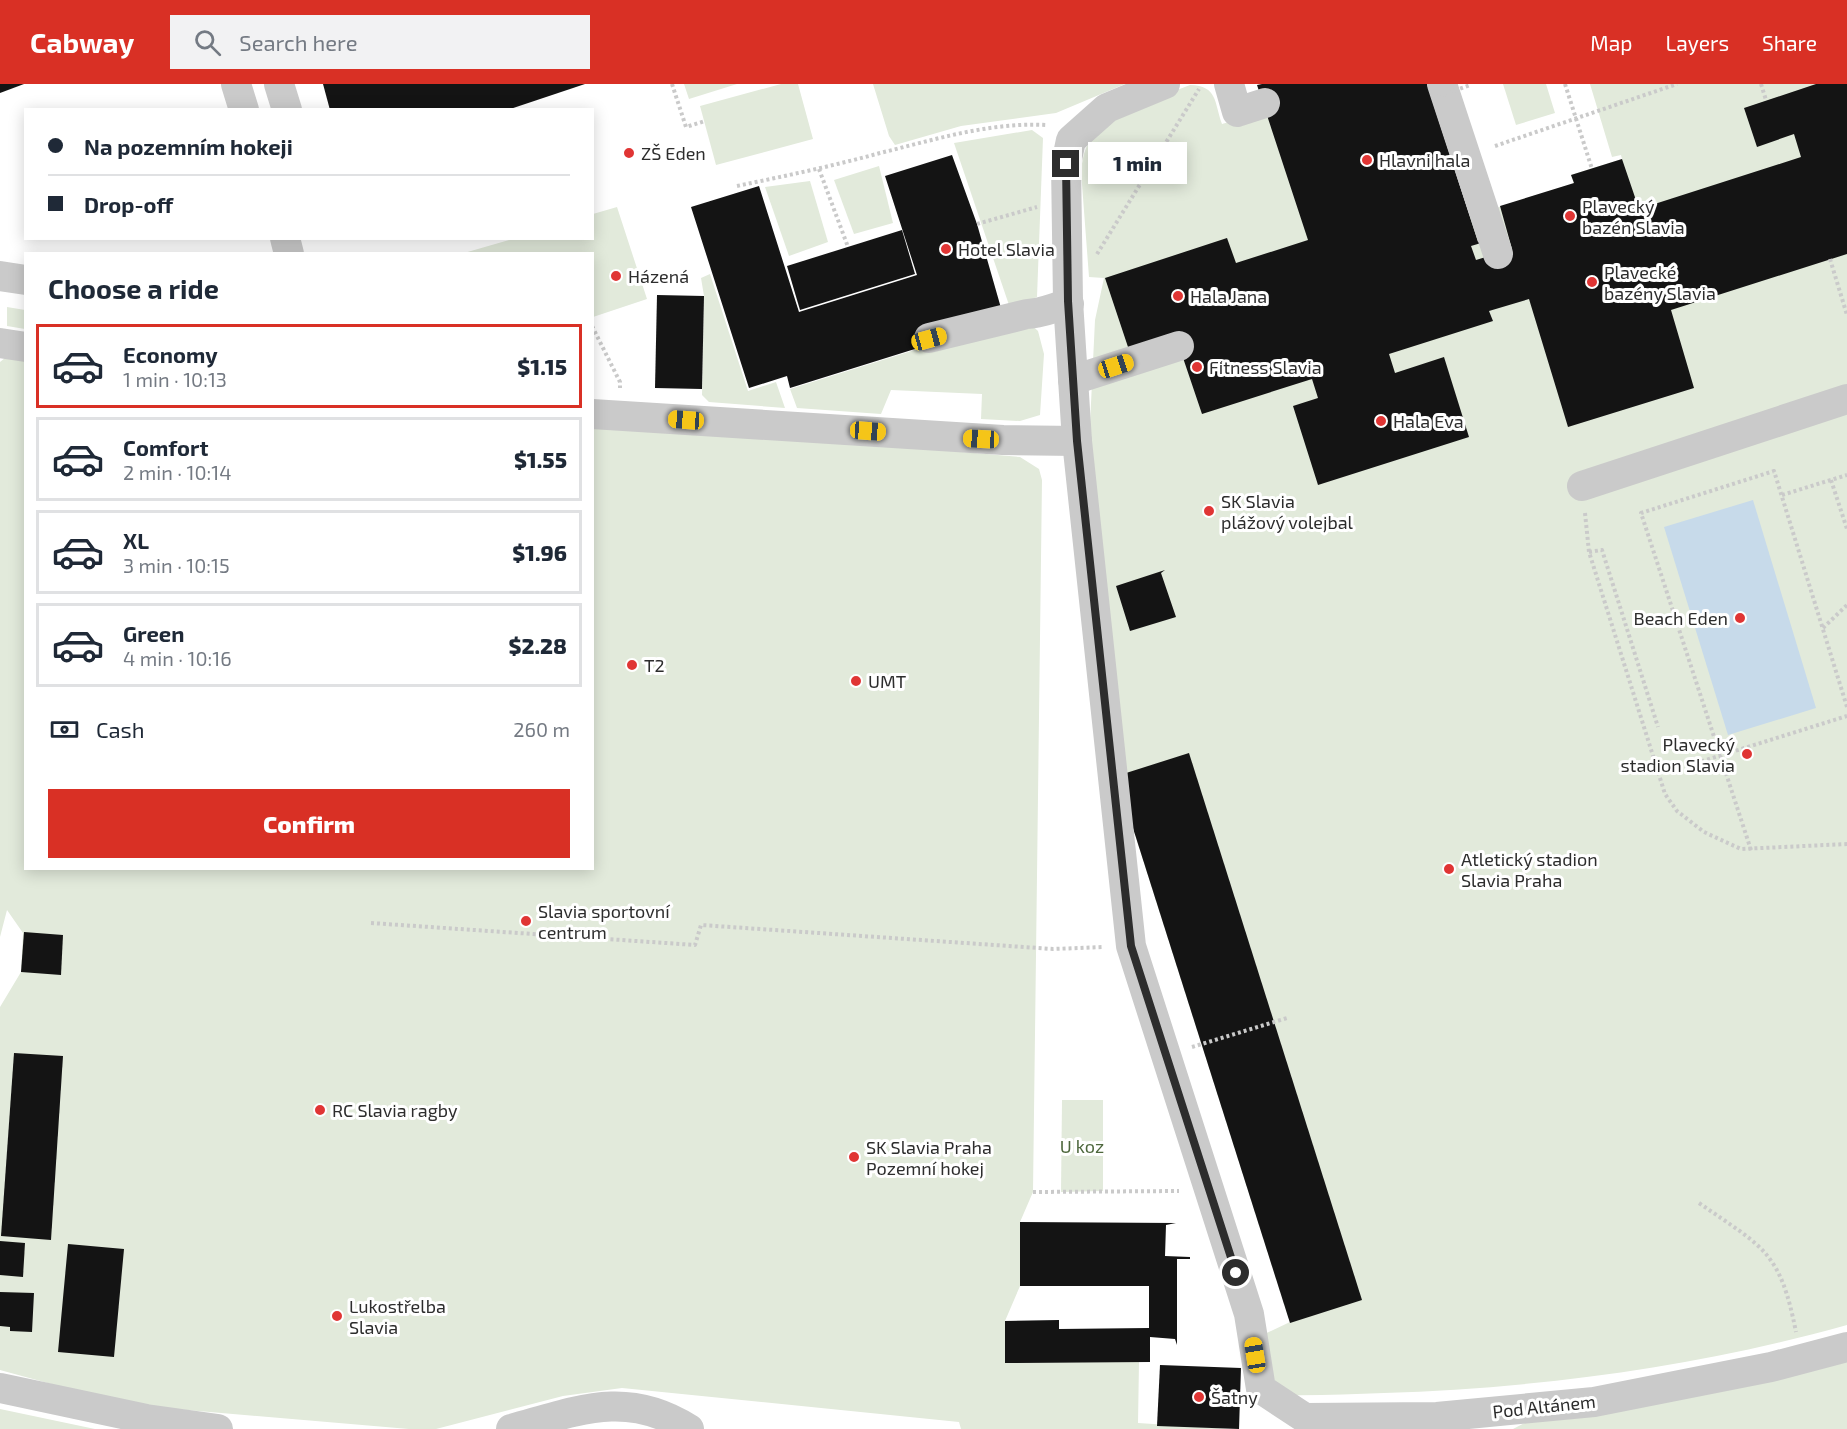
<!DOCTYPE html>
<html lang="en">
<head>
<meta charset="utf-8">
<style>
	:root { --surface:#fff; --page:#f2f2f3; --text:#1f2937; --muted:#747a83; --line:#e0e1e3; --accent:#d93025 }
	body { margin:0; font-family:"Exo 2",sans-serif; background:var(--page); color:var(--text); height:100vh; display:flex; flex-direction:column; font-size:22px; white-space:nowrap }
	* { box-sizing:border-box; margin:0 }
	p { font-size:20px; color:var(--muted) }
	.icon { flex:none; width:33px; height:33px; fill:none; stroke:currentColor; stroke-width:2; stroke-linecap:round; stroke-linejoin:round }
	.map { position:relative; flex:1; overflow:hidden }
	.panel { position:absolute; left:24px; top:168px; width:570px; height:618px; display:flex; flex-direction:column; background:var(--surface); border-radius:0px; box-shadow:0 3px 15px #0003 }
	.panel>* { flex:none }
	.banner { position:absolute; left:24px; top:24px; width:570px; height:132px; border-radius:0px; box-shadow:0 3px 15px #0003; display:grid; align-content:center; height:132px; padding:0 24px; background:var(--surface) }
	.end { position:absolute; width:27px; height:27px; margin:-14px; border:8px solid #2d2d2d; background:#fff; box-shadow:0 0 0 3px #fff }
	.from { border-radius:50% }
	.bubble { position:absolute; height:42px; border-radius:0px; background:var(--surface); box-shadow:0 3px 15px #0003; font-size:20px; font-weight:800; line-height:42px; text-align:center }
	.car { position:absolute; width:18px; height:36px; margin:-18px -9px; border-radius:8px; box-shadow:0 0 4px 2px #0007; background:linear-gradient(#f5c518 24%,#345 0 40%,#f5c518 0 76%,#345 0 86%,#f5c518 0) }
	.banner b { display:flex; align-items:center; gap:21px; height:57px; font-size:22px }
	.banner b+b { border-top:2px solid var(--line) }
	.banner i { width:15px; height:15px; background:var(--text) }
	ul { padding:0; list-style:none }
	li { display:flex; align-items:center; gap:18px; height:84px; margin:0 12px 9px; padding:0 12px; border:3px solid var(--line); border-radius:0px }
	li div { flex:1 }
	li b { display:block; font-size:22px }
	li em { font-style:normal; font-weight:800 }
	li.current { border-color:var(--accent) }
	li>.icon { width:54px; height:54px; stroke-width:1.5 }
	h2 { padding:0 24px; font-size:27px; line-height:72px }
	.pay { display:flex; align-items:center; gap:15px; height:66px; padding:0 24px; font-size:22px }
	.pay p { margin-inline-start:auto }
	.cta { display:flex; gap:12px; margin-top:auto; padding:12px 24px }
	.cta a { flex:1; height:69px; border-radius:0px; background:var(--accent); color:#fff; font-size:24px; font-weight:800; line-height:69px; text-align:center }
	header { display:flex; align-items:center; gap:36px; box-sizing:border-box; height:84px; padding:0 30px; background:var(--accent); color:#fff }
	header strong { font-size:28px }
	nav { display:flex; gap:33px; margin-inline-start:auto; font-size:21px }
	.search { width:420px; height:54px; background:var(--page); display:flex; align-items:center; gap:15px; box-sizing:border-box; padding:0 21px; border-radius:0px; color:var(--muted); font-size:22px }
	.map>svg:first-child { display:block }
	.green { fill:#e2eadb }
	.water { fill:#c7daea }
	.building { fill:#141414 }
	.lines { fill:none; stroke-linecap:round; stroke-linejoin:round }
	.path { stroke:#cacaca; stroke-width:4; stroke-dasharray:3 3; stroke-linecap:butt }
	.minor { stroke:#cacaca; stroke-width:30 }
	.path-bridge { stroke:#cacaca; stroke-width:4; stroke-dasharray:3 3; stroke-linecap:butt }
	.route { stroke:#2d2d2d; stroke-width:8 }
	.poi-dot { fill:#e03534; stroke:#fff; stroke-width:2 }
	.labels { text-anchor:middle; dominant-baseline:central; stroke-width:6; stroke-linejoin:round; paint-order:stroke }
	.poi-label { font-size:18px; fill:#2d2d2d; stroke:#fff; text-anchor:start }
	.park-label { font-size:18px; fill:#4d673c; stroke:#fff }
	.street-label { font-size:18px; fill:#2d2d2d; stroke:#fff }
</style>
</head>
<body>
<header>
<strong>Cabway</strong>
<div class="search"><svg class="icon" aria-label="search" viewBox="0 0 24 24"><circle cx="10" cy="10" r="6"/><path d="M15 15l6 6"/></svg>Search here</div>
<nav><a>Map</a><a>Layers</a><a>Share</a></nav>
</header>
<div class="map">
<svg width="1847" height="1345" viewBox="0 0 1847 1345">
	<rect width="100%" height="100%" fill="#fff"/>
	<g class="green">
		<path d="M684,0H737L689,15Z"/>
		<path d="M781,0H798L813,55L716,81L700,22Z"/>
		<path d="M873,0H1125L1056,29L961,42L895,61L889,52Z"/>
		<path d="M1503,0H1546L1555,29L1516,41Z"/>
		<path d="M1590,0H1847V1241C1697,1283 1540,1304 1384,1309C1350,1310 1315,1312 1280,1311L1258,1253L1290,1238L1125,719L1088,382L1095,236L1104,194L1089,193L1081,87C1082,79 1083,71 1086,64C1100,32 1161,13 1190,1C1218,2 1214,18 1222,40L1267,27L1470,132L1574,100L1571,91L1622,75L1621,71L1612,73Z"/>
		<path d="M1032,46L1043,54L1037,213L1010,224L954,59Z"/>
		<path d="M879,82L893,139L854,150L834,96Z"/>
		<path d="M810,97L828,158L789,172L765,103Z"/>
		<path d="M617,123L647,215L593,233L592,170L464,169L513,155L592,154L593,130Z"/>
		<path d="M710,190L748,307L776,298L785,324L709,318L702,311L704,212L701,194Z"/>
		<path d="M7,223L25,226V245L7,242Z"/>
		<path d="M1028,238L1038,247L1044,270L1040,331L1020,337L981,335L982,310L891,306L881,330L797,324L790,305L921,264Z"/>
		<path d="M5,274H26V784H592L593,340L715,347L1020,373L1039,385L1042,396L1033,1108L1020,1138V1202L1005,1237V1278H1139L1138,1339L1231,1345H961L959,1338L622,1304L563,1312L436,1345H409L152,1323L77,1307L0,1286V923L21,888L23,849L7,826L0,853V278Z"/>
		<path d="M1062,1016H1103V1107L1061,1108Z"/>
		<path d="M1847,1275V1345H1513L1534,1334Z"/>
		<path d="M0,1325L95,1345H0Z"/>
	</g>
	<path class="water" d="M1753,416L1816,624L1728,651L1664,443Z"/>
	<g class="building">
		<path d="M0,0H24L0,9Z"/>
		<path d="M323,0H585L507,26H330Z"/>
		<path d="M1262,0H1427L1478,158L1481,157V159L1471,162L1476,176L1512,165L1500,122L1574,99L1571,91L1622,75L1639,125L1801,73L1794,50L1757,63L1744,24L1816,0H1847V170L1671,226L1694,304L1568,343L1529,215L1489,227L1493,237L1389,270L1395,289L1444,273L1469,353L1318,401L1293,322L1318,314L1312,295L1202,330L1179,262L1130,269L1105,194L1227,154L1236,179L1308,156L1257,1Z"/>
		<path d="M952,71L977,140L1001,224L914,251L918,264L790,304L787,292L749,304L691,123L759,102L799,228L917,191L885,92Z"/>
		<path d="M902,146L915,190L800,226L787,182Z"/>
		<path d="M657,211L704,212L702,305L655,304Z"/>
		<path d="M1165,486L1161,489L1176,533L1130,547L1116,502Z"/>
		<path d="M1189,669L1362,1216L1290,1239L1125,719L1123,690Z"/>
		<path d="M24,848L63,851L61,891L21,888Z"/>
		<path d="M14,969L63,972L51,1156L1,1152Z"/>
		<path d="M1020,1138L1176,1139L1166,1141L1165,1172L1190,1173V1175H1177V1261L1175,1255L1150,1253V1278L1005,1279V1237L1059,1236V1245L1149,1244V1202H1020Z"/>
		<path d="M0,1157L25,1159L23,1193L0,1191Z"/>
		<path d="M68,1160L124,1165L114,1273L58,1268Z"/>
		<path d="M0,1208L34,1209L32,1248L10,1247V1243L0,1242Z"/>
		<path d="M1160,1281L1241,1284L1239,1345L1157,1342Z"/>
	</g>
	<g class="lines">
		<g class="path">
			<path d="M672,0L686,43L705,37"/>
			<path d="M1565,0L1592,85"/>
			<path d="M1761,0L1766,16"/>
			<path d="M1495,62L1677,0"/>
			<path d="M819,85L848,163"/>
			<path d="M737,102C785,92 833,82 880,69C934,56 989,38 1046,41"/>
			<path d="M977,140L1037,123"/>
			<path d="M1097,170L1199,5"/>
			<path d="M1830,175L1847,231"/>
			<path d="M592,242L620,298V304"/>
			<path d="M1831,396L1847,445"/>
			<path d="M1782,411L1847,391"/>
			<path d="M1585,429L1589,468L1665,710L1677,727L1704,748L1741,765L1847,760"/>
			<path d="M1589,468L1602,466L1658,643"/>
			<path d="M1823,544L1847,521"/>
			<path d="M1690,681L1847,632"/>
			<path d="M1751,766L1641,429L1774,387L1847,623"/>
			<path d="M371,839L695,861L701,841L1053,865L1104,863"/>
			<path d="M1192,963L1287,934"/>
			<path d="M1033,1108L1179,1107"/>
			<path d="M1699,1119C1764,1164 1780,1167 1796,1248"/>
		</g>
		<g class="minor">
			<path d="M236,0L244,26"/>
			<path d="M279,0L287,26"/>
			<path d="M1165,0L1107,24L1071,56L1066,80L1068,217L1077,357L1131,862L1249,1230L1261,1305L1305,1334L1437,1333L1594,1318L1771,1283L1847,1263"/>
			<path d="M1229,0L1237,28L1265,19"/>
			<path d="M1442,0L1498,170"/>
			<path d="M285,154L289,170"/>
			<path d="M0,192L26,196"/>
			<path d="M929,254L1027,230C1042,230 1054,223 1069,220"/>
			<path d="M0,259L26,263"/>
			<path d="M1073,296L1179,262"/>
			<path d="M592,330L1003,356L1077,357"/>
			<path d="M1582,402L1847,315"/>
			<path d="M0,1304L146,1335L218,1345"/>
			<path d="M511,1345C577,1327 626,1305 689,1345"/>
		</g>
		<path class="path-bridge" d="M1432,15L1470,1"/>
	</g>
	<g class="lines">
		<path class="route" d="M1066,80L1068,217L1077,357L1131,862L1236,1189"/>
	</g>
	<g class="poi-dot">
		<circle cx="629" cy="69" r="6"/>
		<circle cx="1367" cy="76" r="6"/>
		<circle cx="1570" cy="132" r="6"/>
		<circle cx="946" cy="165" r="6"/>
		<circle cx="616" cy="192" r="6"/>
		<circle cx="1592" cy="198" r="6"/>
		<circle cx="1178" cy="212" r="6"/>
		<circle cx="1197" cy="283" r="6"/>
		<circle cx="1381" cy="337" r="6"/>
		<circle cx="1209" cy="427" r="6"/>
		<circle cx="1740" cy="534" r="6"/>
		<circle cx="632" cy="581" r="6"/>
		<circle cx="856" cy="597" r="6"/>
		<circle cx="1747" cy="670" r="6"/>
		<circle cx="1449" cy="785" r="6"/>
		<circle cx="526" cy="837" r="6"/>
		<circle cx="320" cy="1026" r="6"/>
		<circle cx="854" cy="1073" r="6"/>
		<circle cx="337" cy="1232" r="6"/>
		<circle cx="1199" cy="1313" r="6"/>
	</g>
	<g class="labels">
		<g class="poi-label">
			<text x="641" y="69">ZŠ Eden</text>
			<text x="1379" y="76">Hlavni hala</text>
			<text x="1582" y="122">Plavecký<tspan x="1582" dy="21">bazén Slavia</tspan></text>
			<text x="958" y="165">Hotel Slavia</text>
			<text x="1604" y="188">Plavecké<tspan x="1604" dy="21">bazény Slavia</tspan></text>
			<text x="628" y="192">Házená</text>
			<text x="1190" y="212">Hala Jana</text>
			<text x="1209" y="283">Fitness Slavia</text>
			<text x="1393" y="337">Hala Eva</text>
			<text x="1221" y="417">SK Slavia<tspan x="1221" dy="21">plážový volejbal</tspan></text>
			<text x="1728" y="534" text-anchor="end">Beach Eden</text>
			<text x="644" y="581">T2</text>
			<text x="868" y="597">UMT</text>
			<text x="1735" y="660" text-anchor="end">Plavecký<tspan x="1735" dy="21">stadion Slavia</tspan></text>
			<text x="1461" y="775">Atletický stadion<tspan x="1461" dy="21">Slavia Praha</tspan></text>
			<text x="538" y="827">Slavia sportovní<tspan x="538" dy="21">centrum</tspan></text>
			<text x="332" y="1026">RC Slavia ragby</text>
			<text x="866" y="1063">SK Slavia Praha<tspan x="866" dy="21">Pozemní hokej</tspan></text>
			<text x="349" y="1222">Lukostřelba<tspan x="349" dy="21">Slavia</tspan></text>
			<text x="1211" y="1313">Šatny</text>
		</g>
		<g class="park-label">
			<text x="1082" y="1062">U koz</text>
		</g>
		<g class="street-label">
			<text transform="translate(1544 1322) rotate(-6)">Pod Altánem</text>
		</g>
	</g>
</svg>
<i class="end from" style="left:1236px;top:1189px"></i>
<i class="end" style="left:1066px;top:80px"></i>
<div class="bubble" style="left:1088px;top:58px;width:99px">1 min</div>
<i class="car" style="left:929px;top:255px;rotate:75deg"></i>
<i class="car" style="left:1116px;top:282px;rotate:72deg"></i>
<i class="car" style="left:686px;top:336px;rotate:274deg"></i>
<i class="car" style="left:868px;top:347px;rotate:94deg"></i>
<i class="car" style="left:981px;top:355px;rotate:273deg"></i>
<i class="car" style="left:1255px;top:1271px;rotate:351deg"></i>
<div class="banner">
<b><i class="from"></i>Na pozemním hokeji</b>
<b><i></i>Drop-off</b>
</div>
<section class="panel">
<h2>Choose a ride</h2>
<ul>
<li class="current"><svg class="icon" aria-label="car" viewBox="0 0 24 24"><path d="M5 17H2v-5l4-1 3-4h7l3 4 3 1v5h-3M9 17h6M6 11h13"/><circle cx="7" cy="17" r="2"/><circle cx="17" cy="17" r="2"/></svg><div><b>Economy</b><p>1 min · 10:13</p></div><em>$1.15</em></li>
<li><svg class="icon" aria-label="car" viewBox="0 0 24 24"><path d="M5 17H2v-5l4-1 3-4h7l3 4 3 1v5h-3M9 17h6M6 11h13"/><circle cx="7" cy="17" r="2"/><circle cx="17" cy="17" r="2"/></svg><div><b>Comfort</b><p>2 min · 10:14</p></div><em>$1.55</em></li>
<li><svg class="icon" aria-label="car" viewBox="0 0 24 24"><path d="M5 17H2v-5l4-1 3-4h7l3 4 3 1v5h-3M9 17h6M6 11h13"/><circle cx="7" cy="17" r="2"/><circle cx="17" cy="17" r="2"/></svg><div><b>XL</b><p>3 min · 10:15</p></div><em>$1.96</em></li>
<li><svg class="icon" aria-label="car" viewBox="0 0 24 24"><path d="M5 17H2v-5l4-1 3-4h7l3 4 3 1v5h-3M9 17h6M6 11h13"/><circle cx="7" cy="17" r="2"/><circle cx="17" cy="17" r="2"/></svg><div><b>Green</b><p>4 min · 10:16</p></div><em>$2.28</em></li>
</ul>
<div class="pay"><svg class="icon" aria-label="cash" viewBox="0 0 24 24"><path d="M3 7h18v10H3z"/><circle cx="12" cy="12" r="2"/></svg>Cash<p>260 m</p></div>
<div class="cta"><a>Confirm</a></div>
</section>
</div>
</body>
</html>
